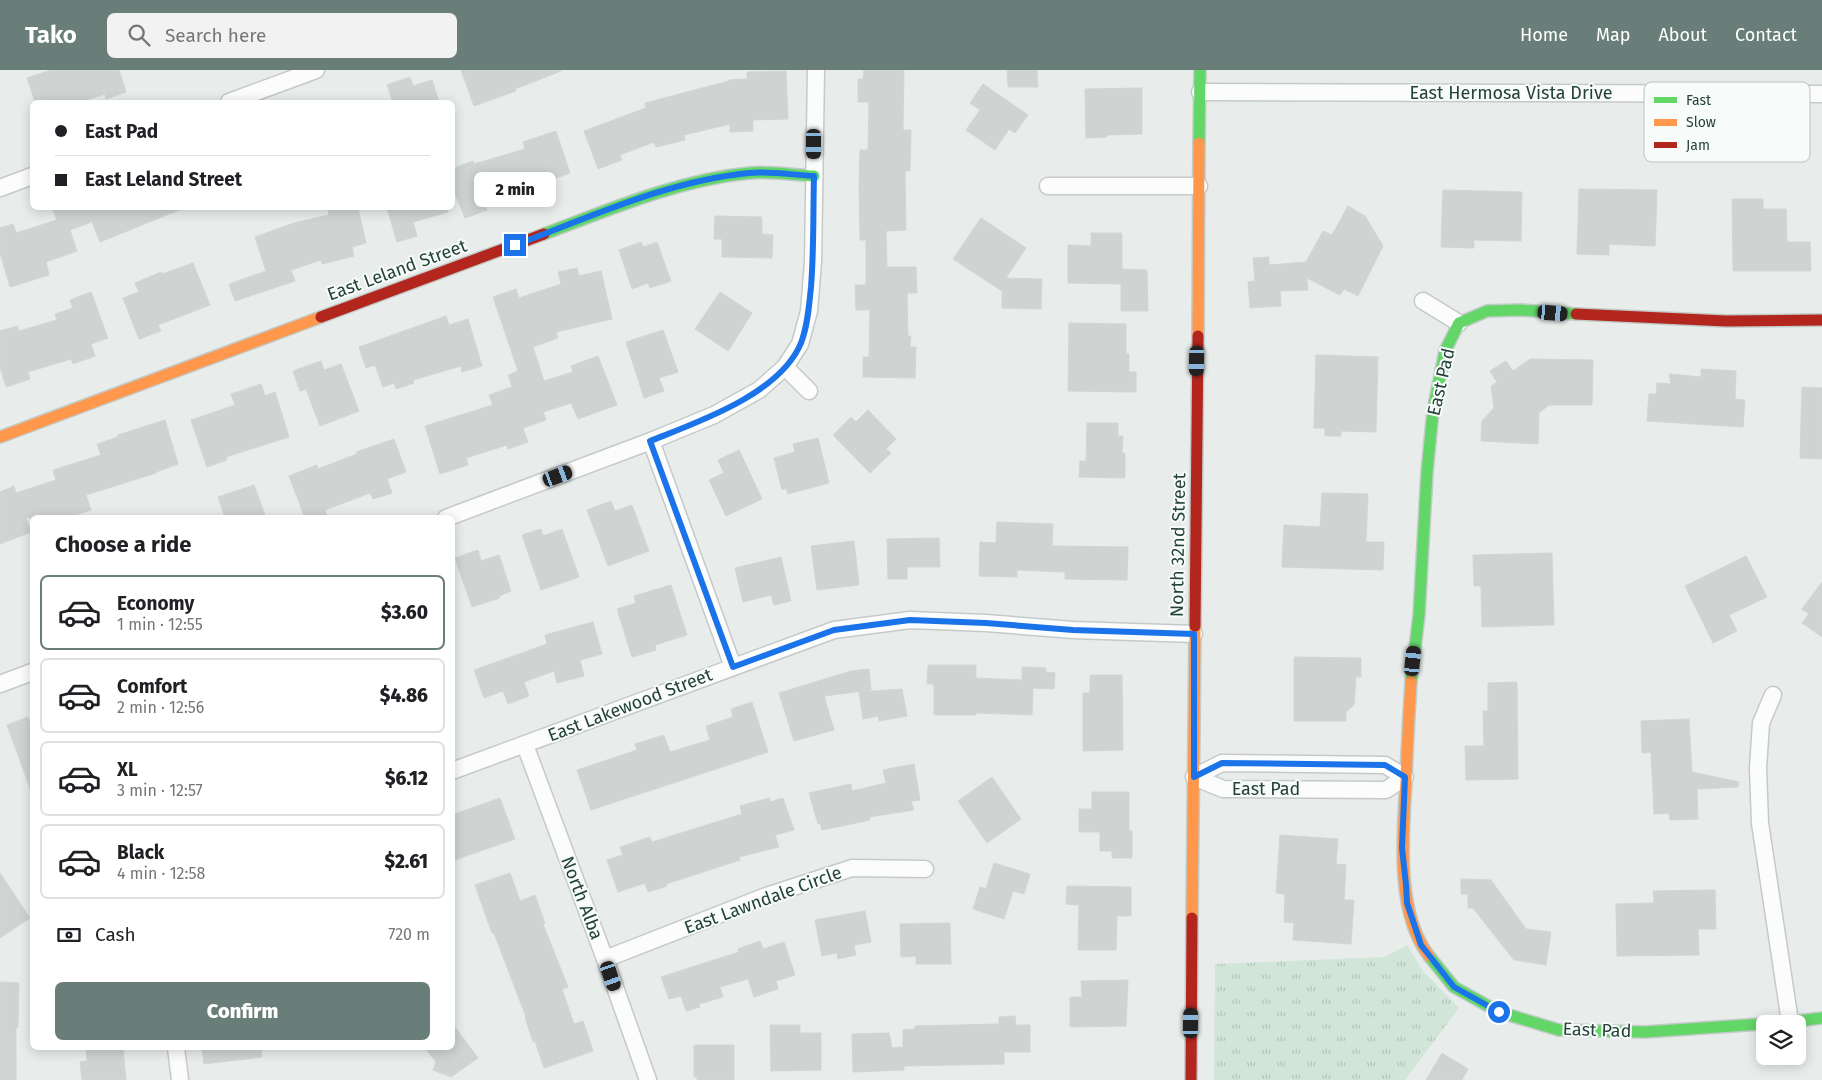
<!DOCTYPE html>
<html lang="en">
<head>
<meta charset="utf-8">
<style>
	:root { --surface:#fff; --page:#f2f2f2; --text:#202124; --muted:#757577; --line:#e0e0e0; --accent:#697e78 }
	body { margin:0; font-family:"Fira Sans",sans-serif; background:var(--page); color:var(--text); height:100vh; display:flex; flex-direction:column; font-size:19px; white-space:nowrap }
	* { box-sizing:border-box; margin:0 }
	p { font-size:16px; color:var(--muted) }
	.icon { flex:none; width:28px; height:28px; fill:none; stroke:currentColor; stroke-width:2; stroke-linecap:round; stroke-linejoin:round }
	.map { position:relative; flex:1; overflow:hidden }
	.sheet { position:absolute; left:30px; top:445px; width:425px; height:535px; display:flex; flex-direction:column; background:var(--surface); border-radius:8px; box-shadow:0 2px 12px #0003 }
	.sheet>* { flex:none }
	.hud { position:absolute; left:30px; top:30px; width:425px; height:110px; border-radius:8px; box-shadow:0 2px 12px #0003; display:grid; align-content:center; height:110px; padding:0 25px; background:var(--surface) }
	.controls { position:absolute; left:1756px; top:945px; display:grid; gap:10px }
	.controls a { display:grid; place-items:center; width:50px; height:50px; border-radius:8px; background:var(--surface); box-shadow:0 2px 12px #0003; font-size:25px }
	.end { position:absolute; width:22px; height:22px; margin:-11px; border:6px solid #1a73e8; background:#fff; box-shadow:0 0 0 2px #fff }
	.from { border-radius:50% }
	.bubble { position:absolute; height:35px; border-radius:8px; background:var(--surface); box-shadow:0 2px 12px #0003; font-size:16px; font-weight:800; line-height:35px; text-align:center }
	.car { position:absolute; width:15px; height:30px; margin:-15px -8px; border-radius:6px; box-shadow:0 0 4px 1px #0007; background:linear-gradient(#222 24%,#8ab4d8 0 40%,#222 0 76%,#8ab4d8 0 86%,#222 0) }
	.hud b { display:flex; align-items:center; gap:18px; height:48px; font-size:19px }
	.hud b+b { border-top:1px solid var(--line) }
	.hud i { width:12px; height:12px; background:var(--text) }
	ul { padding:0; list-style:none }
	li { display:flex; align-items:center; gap:15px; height:75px; margin:0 10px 8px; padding:0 15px; border:2px solid var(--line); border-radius:8px }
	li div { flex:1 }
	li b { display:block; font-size:19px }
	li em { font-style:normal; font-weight:800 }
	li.current { border-color:var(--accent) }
	li>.icon { width:45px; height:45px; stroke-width:1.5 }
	h2 { padding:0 25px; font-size:22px; line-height:60px }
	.pay { display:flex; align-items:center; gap:12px; height:55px; padding:0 25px; font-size:19px }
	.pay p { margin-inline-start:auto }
	.primary-button { display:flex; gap:10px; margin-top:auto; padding:10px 25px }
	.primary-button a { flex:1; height:58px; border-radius:8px; background:var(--accent); color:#fff; font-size:20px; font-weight:800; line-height:58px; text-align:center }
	header { display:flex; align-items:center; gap:30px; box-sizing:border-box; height:70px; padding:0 25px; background:var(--accent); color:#fff }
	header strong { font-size:24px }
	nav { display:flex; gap:28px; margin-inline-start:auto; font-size:18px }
	.search { width:350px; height:45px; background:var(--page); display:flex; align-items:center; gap:12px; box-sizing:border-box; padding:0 18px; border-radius:8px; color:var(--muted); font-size:19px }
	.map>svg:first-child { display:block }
	.park { fill:url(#park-tufts) }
	.building { fill:#cfd4d2; stroke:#d1d6d4 }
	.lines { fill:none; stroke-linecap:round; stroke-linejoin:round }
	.street-casing { stroke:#c5cac8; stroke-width:19 }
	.fast-casing { stroke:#c3cbc8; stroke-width:14 }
	.slow-casing { stroke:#c3cbc8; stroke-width:14 }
	.jam-casing { stroke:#c3cbc8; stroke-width:14 }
	.street { stroke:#fcfcfc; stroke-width:16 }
	.fast { stroke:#63d668; stroke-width:11 }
	.slow { stroke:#ff974d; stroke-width:11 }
	.jam { stroke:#b3261e; stroke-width:11 }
	.route { stroke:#1a73e8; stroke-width:6 }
	.labels { text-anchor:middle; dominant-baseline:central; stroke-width:4; stroke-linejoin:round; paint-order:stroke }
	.street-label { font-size:18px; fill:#24423a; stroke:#f7fbf9 }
	.key { fill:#f7fbf9; stroke:#b8c4c0; stroke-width:1 }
	.key-label { font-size:14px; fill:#24423a }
</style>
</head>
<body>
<header>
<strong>Tako</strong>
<div class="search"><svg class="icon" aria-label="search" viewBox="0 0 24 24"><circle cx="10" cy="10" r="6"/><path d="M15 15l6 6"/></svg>Search here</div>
<nav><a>Home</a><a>Map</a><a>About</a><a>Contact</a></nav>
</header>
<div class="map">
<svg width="1822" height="1010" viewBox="0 0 1822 1010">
	<defs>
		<pattern id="park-tufts" width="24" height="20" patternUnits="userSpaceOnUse" patternTransform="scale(1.25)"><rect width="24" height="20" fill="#d1e6d8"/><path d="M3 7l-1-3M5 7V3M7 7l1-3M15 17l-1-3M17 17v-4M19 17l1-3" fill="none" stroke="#b3c6ba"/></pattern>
	</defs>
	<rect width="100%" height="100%" fill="#e8edeb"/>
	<path class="park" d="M1407,875L1423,901L1459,938L1405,1010H1214L1215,894L1385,887Z"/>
	<g class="building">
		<path d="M51,0H119L126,22L106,29L105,24L80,32H35L27,8Z"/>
		<path d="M461,0H561V1L515,19L516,21L474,36Z"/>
		<path d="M864,0H904L903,60H911L910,101H905L906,160L886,161L887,197H916L917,223H907L908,266H911L910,277H916L915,308L863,307V287H869L870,240H856L855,215H866V170H860L859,114L860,80H868L869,32H858V9H863Z"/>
		<path d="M1007,0H1037L1038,17H1008Z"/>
		<path d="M786,1L788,49L753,50V61L730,62V54L684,65L685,70L656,77L654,72L620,85L622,90L598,99L584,61L646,38L645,33L729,11V10L747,9V2Z"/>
		<path d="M410,7L413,16L432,10L439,32H393L387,15Z"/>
		<path d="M983,14L1028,45L1015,63L1009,59L995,80L966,60L980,40L970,33Z"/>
		<path d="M1142,18V64L1107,65V67L1086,68L1085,19Z"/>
		<path d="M556,61L570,103L551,110L553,116L531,123L529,118L484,135L487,140L465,148L452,116V99L473,91L474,94L525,79L523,72Z"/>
		<path d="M1579,119L1657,120L1655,176L1609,174V185L1577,184Z"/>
		<path d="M1443,120L1522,122L1521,171L1474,170V178L1441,177Z"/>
		<path d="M1732,129H1763V139H1786L1787,172H1810L1811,201H1733Z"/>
		<path d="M1348,136L1365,146L1383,176L1358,226L1344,219L1340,225L1307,208L1308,220L1280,221L1281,236L1250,238L1248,212L1255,211L1253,188L1269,187V195L1306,192L1323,161L1332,165Z"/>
		<path d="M52,138H184L100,172L92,152L70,160L77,181L46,192L49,205L10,217L0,183V158L13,154L16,163L57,150Z"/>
		<path d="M328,138H358L366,173L352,177L354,186L322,194L321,190L291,200L295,211L235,231L229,214L266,201L255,167L294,153L329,145Z"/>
		<path d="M387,138H447L448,142L413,152L417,166L397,172Z"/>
		<path d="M715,146L762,147V164L773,165L772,188L722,187V169H714Z"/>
		<path d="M981,148L1026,178L1006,208L1042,209L1041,239L1002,238V221L953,189Z"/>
		<path d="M1091,163H1122V199L1147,200L1148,241H1121V214L1068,213V175L1091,176Z"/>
		<path d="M641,172L643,177L657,172L671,211L650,218L648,213L632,219L619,180Z"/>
		<path d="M193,193L210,235L158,255L161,261L139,269L123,228L139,222L135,213L161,202L162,204Z"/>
		<path d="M577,198L579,206L601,201L612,249L556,262L558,268L533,277L544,311L573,302L571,296L598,286L617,335L578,349L571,333L543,342L546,350L523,358L528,372L508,379L507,375L466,388L468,395L440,404L425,356L493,335L489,325L512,317L508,305L518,301L493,227L516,219L519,228L561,214L558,202Z"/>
		<path d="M91,222L108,268L91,274L95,286L73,294L71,289L28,302L30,309L6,317L0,297V261L17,256L19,261L57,250L55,244L73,238L70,230Z"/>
		<path d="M720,222L752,243L728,281L695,259Z"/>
		<path d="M446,246L449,255L468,249L482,296L462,302L461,296L413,310L414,313L396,319L394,313L383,317L375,295L366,298L359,277Z"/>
		<path d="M1069,253L1126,254V284H1129V302H1136V322L1068,321Z"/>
		<path d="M663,260L678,302L659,308L664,321L644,328L626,272Z"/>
		<path d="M1316,285L1378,287L1376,362L1341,361V366H1325V358H1314Z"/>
		<path d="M1530,289L1593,290L1592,335H1549L1539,343L1538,374L1481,371L1482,351L1494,338L1491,316L1497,312L1490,301L1506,291L1513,301Z"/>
		<path d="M321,291L324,300L341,294L359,341L320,356L306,319L300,321L293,301Z"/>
		<path d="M1701,299L1736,301L1735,329L1745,330L1743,357L1647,351L1649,324H1656L1657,313L1671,314L1669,304L1701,307Z"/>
		<path d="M261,314L265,326L275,322L289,367L226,387L227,390L207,397L191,350L235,335L231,324Z"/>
		<path d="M1802,317L1822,318V389L1800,388Z"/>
		<path d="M868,340L896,369L886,379L891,383L870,403L833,365L851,347L856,352Z"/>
		<path d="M165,350L178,394L156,402V403L86,425L91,440L66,448H26L31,462L0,474V422L14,416L16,423L56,410L53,400L101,385L97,374L118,367V365Z"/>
		<path d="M1087,353H1118V366H1123L1122,383H1125V408L1079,407L1080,391H1086Z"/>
		<path d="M818,368L829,413L788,424L786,418L782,420L774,388L795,382L793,374Z"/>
		<path d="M394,369L406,402L387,409L392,423L373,429L370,423L325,440L328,448H305L289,406L317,395L318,399L357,384L356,382Z"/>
		<path d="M739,380L762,429L726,446L709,410L724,403L718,390Z"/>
		<path d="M254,415L266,448H225L218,427Z"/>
		<path d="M1322,423L1368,424L1366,472H1384L1383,500L1282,497L1284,455L1320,457Z"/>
		<path d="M611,431L615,441L632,435L649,481L608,496L587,440Z"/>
		<path d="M997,452L1053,454L1052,476L1128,477L1127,510L1065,509V502L1017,500V507L979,506L980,472L996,473Z"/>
		<path d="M541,459L543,466L562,459L579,507L541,520L522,465Z"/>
		<path d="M939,468L940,497H907V509H888L887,469Z"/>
		<path d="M854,471L859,515L817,520L811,476Z"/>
		<path d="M478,480L481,491L499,485L511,521L499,526L500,528L472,537L455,488Z"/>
		<path d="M1552,483L1554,555L1482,557L1481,516H1474L1473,485Z"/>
		<path d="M1746,486L1767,527L1729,545L1737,561L1713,573L1685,516Z"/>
		<path d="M781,487L791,531L774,535L771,525L743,532L735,498Z"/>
		<path d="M1822,512V567L1802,553L1809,544L1802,539Z"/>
		<path d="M671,515L687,565L655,575L656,580L632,587L617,539L636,533L634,526Z"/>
		<path d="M593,552L602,584L580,590L584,606L557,613L554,601L524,612L529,626L508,634L503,621L484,628L474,600L547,574L545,565Z"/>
		<path d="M1294,587L1361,588V607H1356L1354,635L1346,642V651H1294Z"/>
		<path d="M928,595H976V608L1022,610V597L1046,598L1045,602L1055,603L1054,619L1033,618L1032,645L976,643V645H934V614H927Z"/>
		<path d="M869,599L871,620L824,626L834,660L794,671L779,623L851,601Z"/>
		<path d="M1090,605H1122L1123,680L1083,681V623H1090Z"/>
		<path d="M1517,612L1518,709L1466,710L1465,676H1484L1483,641H1488V613Z"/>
		<path d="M902,619L907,646L879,651L878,646L863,649L859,622Z"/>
		<path d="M752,632L768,682L591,740L577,700L637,680L635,674L664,665L670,682L710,670L706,656L733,647L731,639Z"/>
		<path d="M28,647L32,659V721H31L7,655Z"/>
		<path d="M1689,649L1692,702L1739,712L1738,717L1697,719L1698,749L1670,750L1669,743L1654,744L1651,682L1642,683L1641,651Z"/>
		<path d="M914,694L920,730L911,731L914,740L869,747L870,750L822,760L820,753L818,754L809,723L851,714L852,721L886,713L883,700Z"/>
		<path d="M992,707L1021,749L987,773L958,731Z"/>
		<path d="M1092,722H1129V761H1132V788H1112V781H1100V762H1079V739H1092Z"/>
		<path d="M500,728L515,769L452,791V745Z"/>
		<path d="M769,728L770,732L783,728L794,760L775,765L779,777L739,787L740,790L666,814L667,816L648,822L645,813L618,822L607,790L623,785L620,777L650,767L652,772L742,744L740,736Z"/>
		<path d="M1280,765L1338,769L1336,794L1346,795L1344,830H1354L1351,874L1293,870L1294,853L1284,852L1285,824L1276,823Z"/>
		<path d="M994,793L1030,804L1024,824L1013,821L1004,849L973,839L980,817L986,819Z"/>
		<path d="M0,803L30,848L0,868Z"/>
		<path d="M510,803L520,831L535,825L545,853L543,854L568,917L562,919L574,954L583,951L593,981L544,998L535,971L533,972L525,947H526L494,863H492L475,815Z"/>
		<path d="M1461,809L1491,810L1526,859L1551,862L1546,895L1514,890L1473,838H1468V824H1461Z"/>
		<path d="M1067,816L1131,817V846H1117L1116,880H1078L1079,835L1066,834Z"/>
		<path d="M1715,820L1716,859H1698L1699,885L1617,886L1616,834L1654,833L1653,821Z"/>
		<path d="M865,841L871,872L854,875L856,885L838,889L837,883L822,886L815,850Z"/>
		<path d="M950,853L951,894H916V886L901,887L900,854Z"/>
		<path d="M760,871L763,879L784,872L795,905L776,911L778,919L754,927L748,909L720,917L723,927L699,934L700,937L686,941L681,926L669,929L661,907L739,882L738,879Z"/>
		<path d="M1128,910L1126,956L1070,957V927H1082L1081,911Z"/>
		<path d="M0,912L19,913L18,958H16V1010H0Z"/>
		<path d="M1015,946L1016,955H1030V982H1004V994L904,996V1000L853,1002L852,964L889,963L892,978L903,977V960L915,959V956L999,954V947Z"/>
		<path d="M452,953L478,988L451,1007L433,1000L436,992L425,978H452Z"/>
		<path d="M770,955H800V963H821V1000L771,1001Z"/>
		<path d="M694,975H734V1010H697V1007H694Z"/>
		<path d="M86,978H123L126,1010H82L80,992L87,991Z"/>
		<path d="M202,978H261L262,987L204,994Z"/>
		<path d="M1442,983L1468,999L1462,1010H1426Z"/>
	</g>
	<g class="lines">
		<g class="street-casing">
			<g id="street">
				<path d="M1200,22L1822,24"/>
				<path d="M229,32L316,0"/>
				<path d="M1048,116H1199"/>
				<path d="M0,118L32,106"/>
				<path d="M1423,231L1459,253"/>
				<path d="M785,297L809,321"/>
				<path d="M651,371L733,597"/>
				<path d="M446,448L651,371L714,345L759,320L785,297L800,274L809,241L813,192L816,0"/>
				<path d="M0,614L32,602"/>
				<path d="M1773,625L1761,653L1758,698L1760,753L1790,952"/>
				<path d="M525,675L605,889L648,1010"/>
				<path d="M1222,693L1385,695L1405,707L1386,720L1223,719L1194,707Z"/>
				<path d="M452,701L834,560L910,550L986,553L1073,560L1194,564"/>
				<path d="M605,889L769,825L852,798L925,799"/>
				<path d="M176,978L180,1010"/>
			</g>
		</g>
		<g class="fast-casing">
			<g id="fast">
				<path d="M1199,73L1200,0"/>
				<path d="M544,164C611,139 678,110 749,103C770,101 793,105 814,106"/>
				<path d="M1411,611L1419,545L1427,402L1433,341L1445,281L1459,253L1487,241L1520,240L1576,244"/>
				<path d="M1429,886L1454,917L1499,942L1559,960L1645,962L1790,952L1822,948"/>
			</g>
		</g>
		<g class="slow-casing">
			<g id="slow">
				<path d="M1198,266L1199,73"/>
				<path d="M0,367L321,247"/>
				<path d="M1411,611C1409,644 1407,677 1406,711C1403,763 1395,842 1429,886"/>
				<path d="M1192,848L1195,556"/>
			</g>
		</g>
		<g class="jam-casing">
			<g id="jam">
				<path d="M1576,244L1726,251L1822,250"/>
				<path d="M321,247L544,164"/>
				<path d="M1195,556L1198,266"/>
				<path d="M1191,1010L1192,848"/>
			</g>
		</g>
		<use href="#street" class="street"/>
		<use href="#fast" class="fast"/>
		<use href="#slow" class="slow"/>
		<use href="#jam" class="jam"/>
	</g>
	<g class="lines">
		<path class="route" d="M515,175C591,147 667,111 749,103C770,101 793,105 814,106C813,143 814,180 811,217C809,235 808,255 801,273C780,324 698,352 650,371L733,597L834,560L910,550L986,553L1073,560L1194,564V707L1222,693L1385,695L1405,707L1402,778L1406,815L1407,833L1421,875L1454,917L1499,942"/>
	</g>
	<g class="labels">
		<g class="street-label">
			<text x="1511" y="23">East Hermosa Vista Drive</text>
			<text transform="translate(397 200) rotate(-20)">East Leland Street</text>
			<text transform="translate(1441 312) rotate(-77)">East Pad</text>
			<text transform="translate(1178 475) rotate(-89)">North 32nd Street</text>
			<text transform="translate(630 635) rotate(-21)">East Lakewood Street</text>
			<text x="1266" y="719">East Pad</text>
			<text transform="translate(582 828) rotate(69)">North Alba</text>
			<text transform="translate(763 830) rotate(-20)">East Lawndale Circle</text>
			<text transform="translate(1597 960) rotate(2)">East Pad</text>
		</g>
	</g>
	<rect x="1644" y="12" width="166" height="80" rx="8" class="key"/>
	<rect x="1654" y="27" width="23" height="6" fill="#63d668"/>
	<rect x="1654" y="49" width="23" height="7" fill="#ff974d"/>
	<rect x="1654" y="72" width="23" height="6" fill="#b3261e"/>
	<g class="key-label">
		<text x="1686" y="35">Fast</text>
		<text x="1686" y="57">Slow</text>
		<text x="1686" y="80">Jam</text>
	</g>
</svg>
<div class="controls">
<a><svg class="icon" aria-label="layers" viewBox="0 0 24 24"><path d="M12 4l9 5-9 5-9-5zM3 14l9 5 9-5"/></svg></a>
</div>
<i class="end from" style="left:1499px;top:942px"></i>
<i class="end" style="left:515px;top:175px"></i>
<div class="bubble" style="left:474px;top:102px;width:82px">2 min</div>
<i class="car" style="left:814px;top:74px;rotate:180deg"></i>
<i class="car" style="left:1553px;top:243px;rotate:95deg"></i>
<i class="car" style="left:1197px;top:291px;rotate:181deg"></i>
<i class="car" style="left:558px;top:406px;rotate:69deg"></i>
<i class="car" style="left:1413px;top:591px;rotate:6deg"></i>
<i class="car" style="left:611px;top:906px;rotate:161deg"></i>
<i class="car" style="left:1191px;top:953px;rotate:1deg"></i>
<div class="hud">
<b><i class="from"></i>East Pad</b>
<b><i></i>East Leland Street</b>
</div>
<section class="sheet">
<h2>Choose a ride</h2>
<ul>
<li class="current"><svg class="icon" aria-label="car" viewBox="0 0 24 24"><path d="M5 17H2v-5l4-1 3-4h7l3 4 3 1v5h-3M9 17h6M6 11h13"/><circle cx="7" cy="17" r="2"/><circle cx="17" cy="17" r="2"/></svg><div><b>Economy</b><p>1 min · 12:55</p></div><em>$3.60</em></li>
<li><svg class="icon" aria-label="car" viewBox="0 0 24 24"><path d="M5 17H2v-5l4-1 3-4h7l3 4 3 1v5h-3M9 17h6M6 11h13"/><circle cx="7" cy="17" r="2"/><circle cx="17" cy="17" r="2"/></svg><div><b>Comfort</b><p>2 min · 12:56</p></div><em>$4.86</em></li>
<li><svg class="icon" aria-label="car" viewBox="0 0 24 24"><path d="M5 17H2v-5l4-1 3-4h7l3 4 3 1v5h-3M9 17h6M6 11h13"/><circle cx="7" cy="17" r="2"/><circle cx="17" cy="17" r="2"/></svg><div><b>XL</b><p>3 min · 12:57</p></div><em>$6.12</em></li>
<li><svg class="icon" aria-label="car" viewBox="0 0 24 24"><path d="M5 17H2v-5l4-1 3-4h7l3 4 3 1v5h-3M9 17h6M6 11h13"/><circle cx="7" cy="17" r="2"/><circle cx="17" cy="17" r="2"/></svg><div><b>Black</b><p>4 min · 12:58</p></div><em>$2.61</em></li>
</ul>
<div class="pay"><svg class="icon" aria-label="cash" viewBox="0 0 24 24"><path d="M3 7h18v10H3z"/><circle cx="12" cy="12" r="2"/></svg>Cash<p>720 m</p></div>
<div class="primary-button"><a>Confirm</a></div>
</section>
</div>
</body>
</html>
